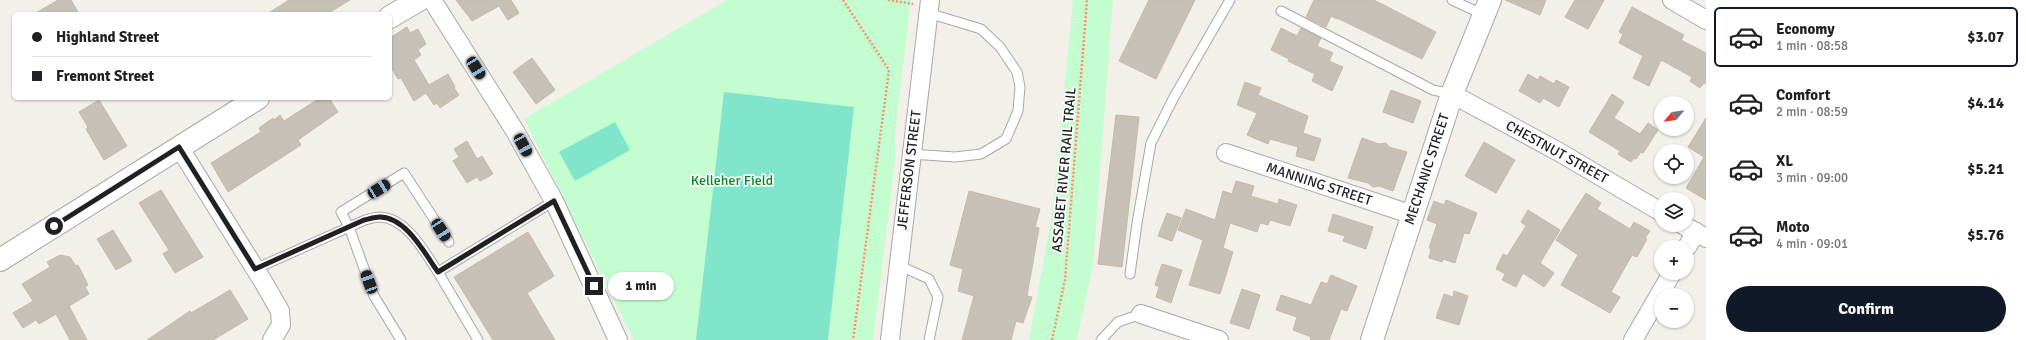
<!DOCTYPE html>
<html lang="en">
<head>
<meta charset="utf-8">
<style>
	:root { --surface:#fff; --page:#f6f6f6; --text:#202124; --muted:#757577; --line:#e0e0e0; --accent:#111827 }
	body { margin:0; font-family:Signika,sans-serif; background:var(--page); color:var(--text); height:100vh; display:flex; flex-direction:column; font-size:15px; white-space:nowrap }
	* { box-sizing:border-box; margin:0 }
	p { font-size:13px; color:var(--muted) }
	.icon { flex:none; width:22px; height:22px; fill:none; stroke:currentColor; stroke-width:2; stroke-linecap:round; stroke-linejoin:round }
	.map { position:relative; flex:1; overflow:hidden }
	.panel { display:flex; flex-direction:column; background:var(--surface); width:320px }
	.panel>* { flex:none }
	.banner { position:absolute; left:12px; top:12px; width:380px; height:88px; border-radius:6px; box-shadow:0 1px 3px #0004; display:grid; align-content:center; height:88px; padding:0 20px; background:var(--surface) }
	.needle { width:26px; rotate:241deg }
	.buttons { position:absolute; left:1654px; top:96px; display:grid; gap:8px }
	.buttons a { display:grid; place-items:center; width:40px; height:40px; border-radius:50%; background:var(--surface); box-shadow:0 1px 3px #0004; font-size:20px }
	.end { position:absolute; width:18px; height:18px; margin:-9px; border:5px solid #212121; background:#fff; box-shadow:0 0 0 2px #fff }
	.from { border-radius:50% }
	.bubble { position:absolute; height:28px; border-radius:14px; background:var(--surface); box-shadow:0 1px 3px #0004; font-size:13px; font-weight:800; line-height:28px; text-align:center }
	.car { position:absolute; width:12px; height:24px; margin:-12px -6px; border-radius:5px; box-shadow:0 0 3px 1px #0007; background:linear-gradient(#222 24%,#8ab4d8 0 40%,#222 0 76%,#8ab4d8 0 86%,#222 0) }
	.banner b { display:flex; align-items:center; gap:14px; height:38px; font-size:15px }
	.banner b+b { border-top:1px solid var(--line) }
	.banner i { width:10px; height:10px; background:var(--text) }
	ul { padding:7px 0 0; list-style:none }
	li { display:flex; align-items:center; gap:12px; height:60px; margin:0 8px 6px; padding:0 12px; border:2px solid transparent; border-radius:6px }
	li div { flex:1 }
	li b { display:block; font-size:15px }
	li em { font-style:normal; font-weight:800 }
	li.selected { border-color:var(--accent) }
	li>.icon { width:36px; height:36px; stroke-width:1.5 }
	.action { display:flex; gap:8px; margin-top:auto; padding:8px 20px }
	.action a { flex:1; height:46px; border-radius:24px; background:var(--accent); color:#fff; font-size:16px; font-weight:800; line-height:46px; text-align:center }
	main { display:flex; flex:1; min-height:0 }
	.map>svg:first-child { display:block }
	.park { fill:#c3fdd0 }
	.pitch { fill:#81e5cc }
	.building { fill:#c7c0b6; stroke:#c5b9a9 }
	.lines { fill:none; stroke-linecap:round; stroke-linejoin:round }
	.service-casing { stroke:#a8a8a8; stroke-width:11 }
	.minor-casing { stroke:#a8a8a8; stroke-width:20 }
	.tertiary-casing { stroke:#a8a8a8; stroke-width:24 }
	.path { stroke:#ff8f6c; stroke-width:2.5; stroke-dasharray:2 2; stroke-linecap:butt }
	.service { stroke:#fff; stroke-width:9 }
	.minor { stroke:#fff; stroke-width:18 }
	.tertiary { stroke:#fff; stroke-width:22 }
	.route { stroke:#212121; stroke-width:5 }
	.labels { text-anchor:middle; dominant-baseline:central; stroke-width:3.5; stroke-linejoin:round; paint-order:stroke }
	.street-label { font-size:14px; fill:#212121; stroke:#fff }
	.park-label { font-size:14px; fill:#048a22; stroke:#fff }
</style>
</head>
<body>
<main>
<div class="map">
<svg width="1706" height="340" viewBox="0 0 1706 340">
	<rect width="100%" height="100%" fill="#f2f0e8"/>
	<g class="park">
		<path d="M727,0H911L895,134V162L873,340H634L524,119Z"/>
		<path d="M1073,0H1113L1093,265L1077,340H1029L1052,215Z"/>
	</g>
	<g class="pitch">
		<path d="M724,92L854,107L828,340H696Z"/>
		<path d="M615,122L630,150L575,181L559,152Z"/>
	</g>
	<g class="building">
		<path d="M58,0H71L79,14H34Z"/>
		<path d="M289,0H350L327,14H267Z"/>
		<path d="M456,0H511L519,13L508,20L499,6L472,21Z"/>
		<path d="M1149,0H1195L1156,79L1119,61Z"/>
		<path d="M1314,0H1374L1436,32L1422,59L1337,18V19L1331,16L1326,27L1306,17Z"/>
		<path d="M1505,0H1546L1540,15Z"/>
		<path d="M1575,0H1604L1588,29L1565,17Z"/>
		<path d="M1632,7L1684,35L1681,40L1706,53V84L1704,83L1700,88L1690,81L1692,77L1661,60L1649,86L1633,78L1643,56L1619,43L1623,34L1619,32Z"/>
		<path d="M407,27L410,33L418,29L426,44L418,50L421,55L414,60L429,85L448,74L455,87L454,88L459,95L440,108L437,103L434,105L426,93L414,101L401,78L398,79L390,66V38Z"/>
		<path d="M1281,28L1297,36L1301,28L1321,38L1317,46L1333,53L1329,61L1343,67L1332,91L1312,81L1315,74L1288,61L1289,59L1271,50Z"/>
		<path d="M532,58L555,90L536,104L513,72Z"/>
		<path d="M1528,74L1538,80L1540,76L1554,84L1556,80L1569,87L1559,107L1543,98L1540,103L1519,91Z"/>
		<path d="M1245,82L1261,88L1258,95L1308,116L1303,133L1321,139L1314,161L1296,156L1298,147L1270,139L1268,144L1247,135L1257,113L1237,105Z"/>
		<path d="M1391,90L1421,101L1413,123L1383,112Z"/>
		<path d="M1612,94L1624,102L1614,118L1640,134L1648,123L1658,130L1643,153L1641,152L1636,159L1634,158L1631,162L1618,154L1620,151L1589,132Z"/>
		<path d="M320,98H329L338,112L298,140L301,145L228,192L211,163L261,132L259,128L273,118L274,120L280,115L284,121Z"/>
		<path d="M99,100L127,146L104,160L86,129L88,127L79,112Z"/>
		<path d="M1116,115L1139,117L1122,267L1098,264Z"/>
		<path d="M1706,118V200L1686,188L1704,157L1688,147Z"/>
		<path d="M1362,138L1379,144L1386,143L1389,147L1407,152L1393,191L1379,186L1373,187L1368,183L1348,178Z"/>
		<path d="M467,141L477,159L482,156L493,174L480,181L477,177L467,183L453,161L459,157L454,149Z"/>
		<path d="M1484,142L1515,160L1496,193L1465,176Z"/>
		<path d="M1236,181L1254,186L1251,196L1278,204L1279,199L1297,205L1290,226L1270,220L1268,225L1260,223L1257,232L1230,223L1223,248L1233,252L1220,294L1189,285L1203,240L1178,230L1186,209L1215,220L1223,191L1232,194Z"/>
		<path d="M161,190L203,257L175,273L163,254L169,250L139,203Z"/>
		<path d="M969,191L1040,209L1035,227L1039,228L1027,296L1032,297L1023,323L1016,321L1011,340H962L974,296L958,291L963,269L950,265Z"/>
		<path d="M1586,193L1601,203L1597,209L1630,229L1634,222L1650,231L1645,238L1647,239L1637,257L1632,255L1611,292L1620,297L1610,313L1561,285L1578,255L1556,240Z"/>
		<path d="M1446,200L1477,213L1469,234L1464,233L1455,263L1443,259L1442,262L1429,258L1431,249L1429,248L1437,224L1427,220L1434,201L1444,205Z"/>
		<path d="M1528,210L1560,230L1540,263L1554,273L1544,287L1523,273L1516,287L1502,280L1505,274L1496,269L1503,254L1507,256L1526,226L1521,222Z"/>
		<path d="M1167,213L1181,218L1172,241L1158,236Z"/>
		<path d="M1333,214L1373,227L1366,249L1343,241L1345,236L1328,231Z"/>
		<path d="M113,230L132,261L116,270L97,239Z"/>
		<path d="M528,232L554,276L527,293L555,340H493L454,277Z"/>
		<path d="M60,255L70,257L76,266L78,265L88,285L85,287L89,294L69,306L87,340H70L56,314L39,324L36,320L23,328L13,313L33,301L22,284L50,267L47,262Z"/>
		<path d="M1162,264L1182,270L1171,303L1156,297L1159,287L1155,285Z"/>
		<path d="M1331,275L1357,286L1347,311L1341,309L1329,340H1310L1311,337L1293,330L1297,317L1276,310L1281,295L1311,305L1321,282L1327,284Z"/>
		<path d="M1242,289L1260,295L1249,329L1230,323Z"/>
		<path d="M230,290L248,319L213,340H147L190,311L191,313Z"/>
		<path d="M1454,291L1468,296L1459,325L1436,318L1444,294L1453,297Z"/>
	</g>
	<g class="lines">
		<g class="service-casing">
			<g id="service">
				<path d="M1452,0L1484,15"/>
				<path d="M1281,11L1433,90L1452,94"/>
				<path d="M911,154L955,157L981,154L1006,139L1018,111L1020,87L1017,72L1000,47L981,29L928,13"/>
				<path d="M898,265L929,279L938,297L929,340"/>
				<path d="M255,269L365,220C369,219 375,217 380,217C407,218 425,253 438,272L554,201"/>
				<path d="M438,272L478,340"/>
				<path d="M1130,274L1137,223L1151,143L1174,97L1230,0"/>
				<path d="M401,340L374,296L349,227L341,212L404,173L449,242"/>
				<path d="M1101,340L1118,322L1141,314"/>
			</g>
		</g>
		<g class="minor-casing">
			<g id="minor">
				<path d="M432,0L515,131L554,201L618,340"/>
				<path d="M1672,0L1706,20"/>
				<path d="M1452,94L1559,152L1661,212"/>
				<path d="M179,147L264,283L280,311L281,325L272,340"/>
				<path d="M1226,153L1413,215"/>
				<path d="M1683,225L1706,238"/>
				<path d="M1687,247L1696,232"/>
				<path d="M1141,314L1219,340"/>
				<path d="M890,340L930,0"/>
				<path d="M1633,340L1672,273"/>
			</g>
		</g>
		<g class="tertiary-casing">
			<g id="tertiary">
				<path d="M390,17L419,0"/>
				<path d="M0,260L258,98"/>
				<path d="M1372,340L1452,94L1490,0"/>
			</g>
		</g>
		<g class="path">
			<path d="M843,0L889,70L853,340"/>
			<path d="M888,0L913,4"/>
			<path d="M1052,340L1065,280L1087,0"/>
		</g>
		<use href="#service" class="service"/>
		<use href="#minor" class="minor"/>
		<use href="#tertiary" class="tertiary"/>
	</g>
	<g class="lines">
		<path class="route" d="M54,226L179,147L255,269L364,220C369,219 375,217 380,217C406,217 425,254 438,272L554,201L594,286"/>
	</g>
	<g class="labels">
		<g class="street-label">
			<text transform="translate(1557 152) rotate(29)">CHESTNUT STREET</text>
			<text transform="translate(1427 169) rotate(-72)">MECHANIC STREET</text>
			<text transform="translate(909 170) rotate(-83)">JEFFERSON STREET</text>
			<text transform="translate(1064 170) rotate(-85)">ASSABET RIVER RAIL TRAIL</text>
			<text transform="translate(1319 184) rotate(18)">MANNING STREET</text>
		</g>
		<g class="park-label">
			<text x="732" y="180">Kelleher Field</text>
		</g>
	</g>
</svg>
<div class="buttons">
<a><svg class="needle" viewBox="-14 -14 28 28"><path d="M0-13l5 13h-10z" fill="#e53935"/><path d="M0 13l5-13h-10z" fill="#757577"/></svg></a>
<a><svg class="icon" aria-label="locate" viewBox="0 0 24 24"><circle cx="12" cy="12" r="6"/><path d="M12 2v4M12 18v4M2 12h4M18 12h4"/></svg></a>
<a><svg class="icon" aria-label="layers" viewBox="0 0 24 24"><path d="M12 4l9 5-9 5-9-5zM3 14l9 5 9-5"/></svg></a>
<a>+</a>
<a>−</a>
</div>
<i class="end from" style="left:54px;top:226px"></i>
<i class="end" style="left:594px;top:286px"></i>
<div class="bubble" style="left:608px;top:272px;width:66px">1 min</div>
<i class="car" style="left:476px;top:68px;rotate:148deg"></i>
<i class="car" style="left:523px;top:145px;rotate:152deg"></i>
<i class="car" style="left:379px;top:189px;rotate:58deg"></i>
<i class="car" style="left:441px;top:230px;rotate:147deg"></i>
<i class="car" style="left:369px;top:282px;rotate:340deg"></i>
<div class="banner">
<b><i class="from"></i>Highland Street</b>
<b><i></i>Fremont Street</b>
</div>
</div>
<section class="panel">
<ul>
<li class="selected"><svg class="icon" aria-label="car" viewBox="0 0 24 24"><path d="M5 17H2v-5l4-1 3-4h7l3 4 3 1v5h-3M9 17h6M6 11h13"/><circle cx="7" cy="17" r="2"/><circle cx="17" cy="17" r="2"/></svg><div><b>Economy</b><p>1 min · 08:58</p></div><em>$3.07</em></li>
<li><svg class="icon" aria-label="car" viewBox="0 0 24 24"><path d="M5 17H2v-5l4-1 3-4h7l3 4 3 1v5h-3M9 17h6M6 11h13"/><circle cx="7" cy="17" r="2"/><circle cx="17" cy="17" r="2"/></svg><div><b>Comfort</b><p>2 min · 08:59</p></div><em>$4.14</em></li>
<li><svg class="icon" aria-label="car" viewBox="0 0 24 24"><path d="M5 17H2v-5l4-1 3-4h7l3 4 3 1v5h-3M9 17h6M6 11h13"/><circle cx="7" cy="17" r="2"/><circle cx="17" cy="17" r="2"/></svg><div><b>XL</b><p>3 min · 09:00</p></div><em>$5.21</em></li>
<li><svg class="icon" aria-label="car" viewBox="0 0 24 24"><path d="M5 17H2v-5l4-1 3-4h7l3 4 3 1v5h-3M9 17h6M6 11h13"/><circle cx="7" cy="17" r="2"/><circle cx="17" cy="17" r="2"/></svg><div><b>Moto</b><p>4 min · 09:01</p></div><em>$5.76</em></li>
</ul>
<div class="action"><a>Confirm</a></div>
</section>
</main>
</body>
</html>
